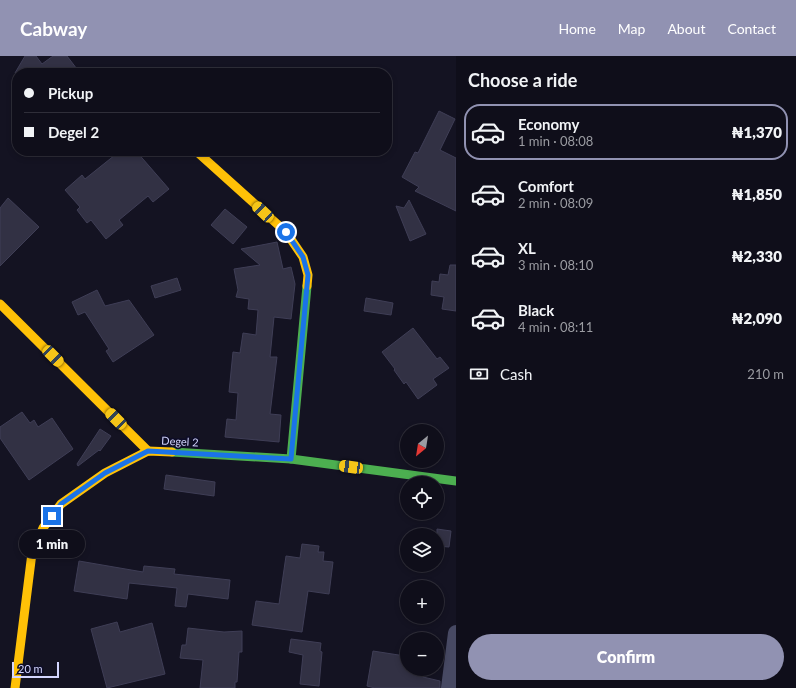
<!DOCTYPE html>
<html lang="en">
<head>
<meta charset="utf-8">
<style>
	:root { --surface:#0f0e1a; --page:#181723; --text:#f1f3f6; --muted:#9b9ca2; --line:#2f2e39; --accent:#9192b2 }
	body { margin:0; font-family:Lato,sans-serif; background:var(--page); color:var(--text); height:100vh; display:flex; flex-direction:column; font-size:15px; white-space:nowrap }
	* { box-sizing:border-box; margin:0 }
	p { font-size:13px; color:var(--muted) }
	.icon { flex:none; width:22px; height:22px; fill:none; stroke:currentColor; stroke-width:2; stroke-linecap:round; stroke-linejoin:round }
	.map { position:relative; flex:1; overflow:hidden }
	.sheet { display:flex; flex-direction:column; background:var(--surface); width:340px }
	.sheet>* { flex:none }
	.banner { position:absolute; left:12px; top:12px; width:380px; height:88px; border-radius:16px; box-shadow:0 2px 6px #0003,0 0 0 1px var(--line); display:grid; align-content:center; height:88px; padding:0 12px; background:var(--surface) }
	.needle { width:26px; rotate:210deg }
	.fabs { position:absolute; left:400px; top:368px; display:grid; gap:8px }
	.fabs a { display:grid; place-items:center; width:44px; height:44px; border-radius:50%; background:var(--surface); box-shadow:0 2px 6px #0003,0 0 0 1px var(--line); font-size:20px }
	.scale { position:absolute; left:12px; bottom:10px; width:47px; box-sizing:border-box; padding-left:4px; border:2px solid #d4d6ff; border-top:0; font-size:11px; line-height:14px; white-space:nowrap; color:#d4d6ff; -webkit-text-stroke:3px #0e0d28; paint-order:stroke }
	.end { position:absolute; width:18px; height:18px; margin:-9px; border:5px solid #1a73e8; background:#fff; box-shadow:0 0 0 2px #fff }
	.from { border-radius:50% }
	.bubble { position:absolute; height:28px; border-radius:14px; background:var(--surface); box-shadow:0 2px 6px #0003,0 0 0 1px var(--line); font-size:13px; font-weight:800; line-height:28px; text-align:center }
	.car { position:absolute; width:12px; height:24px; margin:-12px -6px; border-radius:5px; box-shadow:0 0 3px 1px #0007; background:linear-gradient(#f5c518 24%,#345 0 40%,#f5c518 0 76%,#345 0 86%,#f5c518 0) }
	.banner b { display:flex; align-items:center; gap:14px; height:38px; font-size:15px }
	.banner b+b { border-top:1px solid var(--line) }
	.banner i { width:10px; height:10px; background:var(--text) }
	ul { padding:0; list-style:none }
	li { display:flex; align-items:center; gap:12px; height:56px; margin:0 8px 6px; padding:0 4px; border:2px solid transparent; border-radius:16px }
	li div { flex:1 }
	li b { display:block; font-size:15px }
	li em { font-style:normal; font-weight:800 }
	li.on { border-color:var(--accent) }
	li>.icon { width:36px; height:36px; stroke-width:1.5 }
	h2 { padding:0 12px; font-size:18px; line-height:48px }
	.pay { display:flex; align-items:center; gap:10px; height:44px; padding:0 12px; font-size:15px }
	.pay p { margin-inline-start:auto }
	.primary-button { display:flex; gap:8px; margin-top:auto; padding:8px 12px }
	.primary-button a { flex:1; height:46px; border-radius:24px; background:var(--accent); color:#fff; font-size:16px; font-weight:800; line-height:46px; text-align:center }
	header { display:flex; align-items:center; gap:24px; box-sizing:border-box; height:56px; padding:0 20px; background:var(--accent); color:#fff }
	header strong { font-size:19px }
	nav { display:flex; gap:22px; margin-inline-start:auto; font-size:14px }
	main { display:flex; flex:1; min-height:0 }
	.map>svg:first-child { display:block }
	.building { fill:#323144; stroke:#3f3e56 }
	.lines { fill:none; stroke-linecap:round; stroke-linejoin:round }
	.street { stroke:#474963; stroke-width:16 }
	.fast { stroke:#4caf50; stroke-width:9 }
	.slow { stroke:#ffc107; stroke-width:9 }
	.route { stroke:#1a73e8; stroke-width:5 }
	.labels { text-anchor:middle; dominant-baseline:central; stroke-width:3.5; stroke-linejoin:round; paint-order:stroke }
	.street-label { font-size:11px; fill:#d4d6ff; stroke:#0e0d28 }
</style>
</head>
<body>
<header>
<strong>Cabway</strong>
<nav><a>Home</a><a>Map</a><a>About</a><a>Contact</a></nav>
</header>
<main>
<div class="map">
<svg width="456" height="632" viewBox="0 0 456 632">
	<rect width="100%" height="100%" fill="#141322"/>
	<g class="building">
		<path d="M25,0H36L42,8L53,0H67L80,17H15Z"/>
		<path d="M439,55L455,63L440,94L456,102V155L415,135L419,131L402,121L415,96L418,97Z"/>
		<path d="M120,95H136L169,133L153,146L148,140L119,164L123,169L106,183L91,164L87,167L77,154L80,151L65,134L82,119L85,123Z"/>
		<path d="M8,142L39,171L0,210V152Z"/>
		<path d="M409,144L426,178L410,185L396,150L404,152Z"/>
		<path d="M225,153L247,171L233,188L211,169Z"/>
		<path d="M277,186L283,213L291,211L295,228L291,263L274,261L270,301H277L270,358L281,359L279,386L225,381L227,363L236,364L238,337L229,336L233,296L240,297L243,277L256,279L258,254L248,253L249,243L236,241L238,234L234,213L260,209L241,193Z"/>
		<path d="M450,209H456V255L442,253L444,241L431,239L432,225L439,226L440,218L448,219Z"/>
		<path d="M177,222L181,234L155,242L151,230Z"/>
		<path d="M97,234L105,250L129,244L154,279L113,306L106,295L109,293L85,256L78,259L72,246Z"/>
		<path d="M366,242L393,247L391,259L364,255Z"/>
		<path d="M413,272L437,303L440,301L449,312L433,323L437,329L418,343L406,326L404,328L394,314L395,313L382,296Z"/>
		<path d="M22,356L30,367L34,364L38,371L52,362L73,393L29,424L0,382V371Z"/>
		<path d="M100,373L111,380L100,395L99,394L78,410L77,408Z"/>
		<path d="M166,419L215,426L214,440L164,433Z"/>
		<path d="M437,473L451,475L449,491L437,490Z"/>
		<path d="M302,488L319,490L318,496H324L323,505L333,506L329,538L308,535L302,576L252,569L256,545L279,548L286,500L300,502Z"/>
		<path d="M79,505L143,516L144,510L175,513L174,518L230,524L228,543L188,538L186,551L175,550L177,532L129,527L127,543L74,535Z"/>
		<path d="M117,566L120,576L152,567L165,618L107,632L91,573Z"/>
		<path d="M188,572L224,576L242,575V596H239L237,626H235V632H200L203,604L180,602L182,589H186Z"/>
		<path d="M291,583L321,587L320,595L322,596L319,630L300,628L303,599L289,596Z"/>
		<path d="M373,595L405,600L404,605L407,606V613H424L423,621L440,625V632H375L367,630Z"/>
	</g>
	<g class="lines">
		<path class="street" d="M449,632L456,577"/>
		<g class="fast">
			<path d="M172,396L291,403L456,425"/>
			<path d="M291,403L307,230"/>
		</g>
		<g class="slow">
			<path d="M196,95L286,176L303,201L308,219L307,230"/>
			<path d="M0,248L148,395"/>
			<path d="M15,632L32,497L43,472L61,448L105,417L148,395L172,396"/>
		</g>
	</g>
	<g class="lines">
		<path class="route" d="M52,460L61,448L105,417L148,395L291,403L308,219L303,201L286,176"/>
	</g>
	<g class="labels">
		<g class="street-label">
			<text transform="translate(180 385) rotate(3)">Degel 2</text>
		</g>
	</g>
</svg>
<div class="fabs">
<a><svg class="needle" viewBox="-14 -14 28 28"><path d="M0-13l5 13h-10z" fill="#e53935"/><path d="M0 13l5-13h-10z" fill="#9b9ca2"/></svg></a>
<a><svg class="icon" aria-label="locate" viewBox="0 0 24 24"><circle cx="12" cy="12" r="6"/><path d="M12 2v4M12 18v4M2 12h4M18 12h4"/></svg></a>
<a><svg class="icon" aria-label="layers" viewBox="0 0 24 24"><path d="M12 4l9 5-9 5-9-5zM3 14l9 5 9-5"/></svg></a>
<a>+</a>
<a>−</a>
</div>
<div class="scale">20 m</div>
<i class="end from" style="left:286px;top:176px"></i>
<i class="end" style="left:52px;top:460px"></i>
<div class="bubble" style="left:19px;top:474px;width:66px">1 min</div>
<i class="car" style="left:263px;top:156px;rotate:313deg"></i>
<i class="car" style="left:53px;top:300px;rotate:135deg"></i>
<i class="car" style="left:116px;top:363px;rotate:315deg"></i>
<i class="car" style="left:351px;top:411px;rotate:278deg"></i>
<div class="banner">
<b><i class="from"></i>Pickup</b>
<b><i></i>Degel 2</b>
</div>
</div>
<section class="sheet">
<h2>Choose a ride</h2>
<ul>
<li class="on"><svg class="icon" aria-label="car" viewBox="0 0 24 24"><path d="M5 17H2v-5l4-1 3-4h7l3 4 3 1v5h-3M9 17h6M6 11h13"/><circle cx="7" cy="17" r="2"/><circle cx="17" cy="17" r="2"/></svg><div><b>Economy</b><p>1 min · 08:08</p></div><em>₦1,370</em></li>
<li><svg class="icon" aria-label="car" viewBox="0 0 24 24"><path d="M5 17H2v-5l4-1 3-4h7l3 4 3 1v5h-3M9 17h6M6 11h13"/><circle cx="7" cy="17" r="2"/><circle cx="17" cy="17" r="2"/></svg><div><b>Comfort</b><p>2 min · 08:09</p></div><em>₦1,850</em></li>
<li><svg class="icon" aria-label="car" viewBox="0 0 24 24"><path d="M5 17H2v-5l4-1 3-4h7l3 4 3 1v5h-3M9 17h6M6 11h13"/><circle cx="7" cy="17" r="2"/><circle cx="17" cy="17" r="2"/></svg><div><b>XL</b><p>3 min · 08:10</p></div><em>₦2,330</em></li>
<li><svg class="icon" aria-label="car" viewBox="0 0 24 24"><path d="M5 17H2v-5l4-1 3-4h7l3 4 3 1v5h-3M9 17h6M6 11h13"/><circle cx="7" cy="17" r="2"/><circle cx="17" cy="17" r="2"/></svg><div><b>Black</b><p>4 min · 08:11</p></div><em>₦2,090</em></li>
</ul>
<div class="pay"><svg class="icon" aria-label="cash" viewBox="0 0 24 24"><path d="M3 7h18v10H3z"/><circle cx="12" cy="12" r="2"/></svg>Cash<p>210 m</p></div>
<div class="primary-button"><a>Confirm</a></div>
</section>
</main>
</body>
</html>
